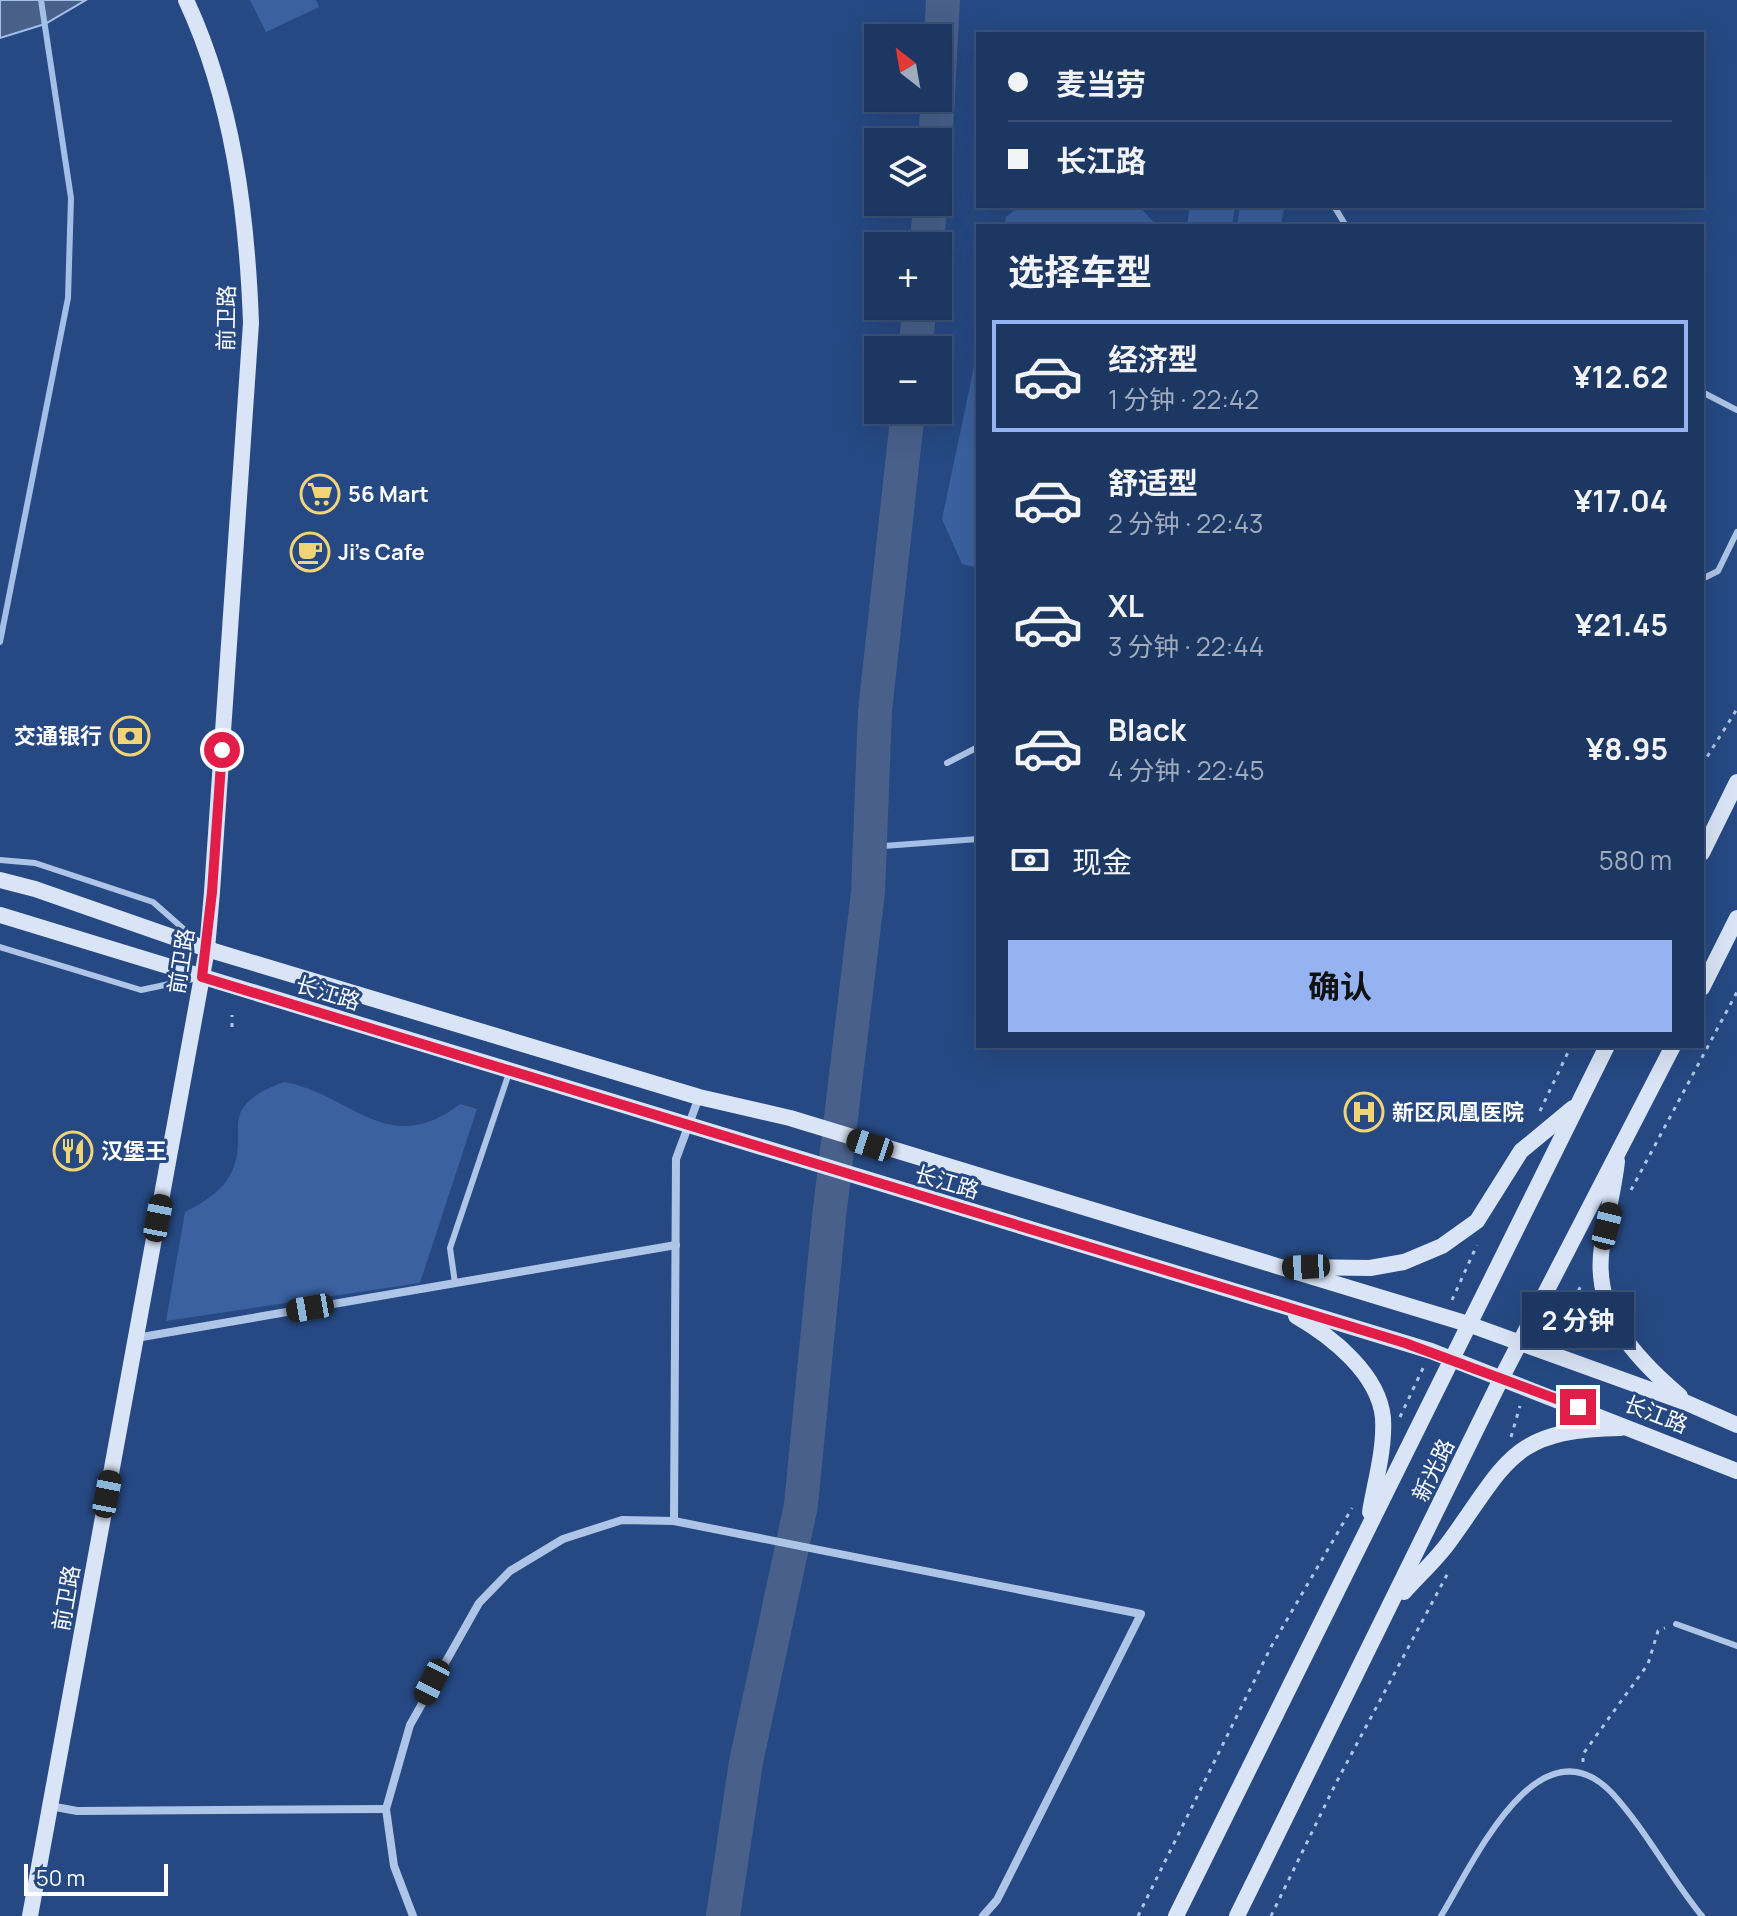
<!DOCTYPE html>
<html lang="zh">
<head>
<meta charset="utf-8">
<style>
	:root { --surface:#1c3762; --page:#253f68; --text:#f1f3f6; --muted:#a0acbe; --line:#3a5177; --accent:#95b2f1 }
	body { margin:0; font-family:Manrope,"Noto Sans SC",sans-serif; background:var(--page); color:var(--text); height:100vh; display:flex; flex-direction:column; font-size:30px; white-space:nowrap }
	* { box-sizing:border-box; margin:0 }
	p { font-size:26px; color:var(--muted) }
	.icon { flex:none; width:44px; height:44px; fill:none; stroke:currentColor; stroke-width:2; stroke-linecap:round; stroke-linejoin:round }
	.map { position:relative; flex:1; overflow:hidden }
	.side { position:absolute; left:976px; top:224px; width:728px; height:824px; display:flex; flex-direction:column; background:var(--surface); border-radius:0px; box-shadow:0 8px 32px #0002,0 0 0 2px var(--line) }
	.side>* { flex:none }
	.banner { position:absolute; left:976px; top:32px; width:728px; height:176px; border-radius:0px; box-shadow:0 8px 32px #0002,0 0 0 2px var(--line); display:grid; align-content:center; height:176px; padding:0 32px; background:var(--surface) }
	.needle { width:52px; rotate:329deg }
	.controls { position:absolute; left:864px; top:24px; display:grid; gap:16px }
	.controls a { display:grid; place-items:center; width:88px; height:88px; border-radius:0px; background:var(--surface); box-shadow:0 8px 32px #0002,0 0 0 2px var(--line); font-size:40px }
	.scale { position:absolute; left:24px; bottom:20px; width:144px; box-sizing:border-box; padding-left:8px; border:4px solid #fff; border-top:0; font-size:22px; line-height:28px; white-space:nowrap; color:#fff; -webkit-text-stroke:6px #264983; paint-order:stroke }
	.end { position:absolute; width:36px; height:36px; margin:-18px; border:10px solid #e11d48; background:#fff; box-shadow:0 0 0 4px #fff }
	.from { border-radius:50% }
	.bubble { position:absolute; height:56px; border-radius:0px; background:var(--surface); box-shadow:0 8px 32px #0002,0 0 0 2px var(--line); font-size:26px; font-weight:700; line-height:56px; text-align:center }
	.car { position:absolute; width:24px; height:48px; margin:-24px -12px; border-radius:10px; box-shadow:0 0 6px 2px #0007; background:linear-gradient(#222 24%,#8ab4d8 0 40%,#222 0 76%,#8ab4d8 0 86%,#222 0) }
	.banner b { display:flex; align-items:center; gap:28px; height:76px; font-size:30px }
	.banner b+b { border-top:2px solid var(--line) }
	.banner i { width:20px; height:20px; background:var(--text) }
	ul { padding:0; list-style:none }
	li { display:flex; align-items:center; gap:24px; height:112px; margin:0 16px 12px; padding:0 16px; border:4px solid transparent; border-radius:0px }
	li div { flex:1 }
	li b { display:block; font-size:30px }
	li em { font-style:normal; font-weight:700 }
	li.on { border-color:var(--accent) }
	li>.icon { width:72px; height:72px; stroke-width:1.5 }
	h2 { padding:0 32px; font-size:36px; line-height:96px }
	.pay { display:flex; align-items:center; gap:20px; height:88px; padding:0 32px; font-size:30px }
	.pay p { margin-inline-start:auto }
	.cta { display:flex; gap:16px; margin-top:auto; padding:16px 32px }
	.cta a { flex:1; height:92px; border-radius:0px; background:var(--accent); color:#111; font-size:32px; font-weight:700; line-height:92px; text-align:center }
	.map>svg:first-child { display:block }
	.green { fill:#3b61a0 }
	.water { fill:#48608a; stroke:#a4bfe7; stroke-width:2 }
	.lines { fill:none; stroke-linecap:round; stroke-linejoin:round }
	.stream { stroke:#a4bfe7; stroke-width:6 }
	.river { stroke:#48608a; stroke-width:34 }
	.path { stroke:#afc5e7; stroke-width:3; stroke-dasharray:4 6; stroke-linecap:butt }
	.lane { stroke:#afc5e7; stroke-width:6 }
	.street { stroke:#afc5e7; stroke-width:8 }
	.secondary { stroke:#d9e4f6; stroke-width:16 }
	.route { stroke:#e11d48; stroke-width:10 }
	.labels { text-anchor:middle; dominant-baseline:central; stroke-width:6; stroke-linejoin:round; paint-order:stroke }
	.street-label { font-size:22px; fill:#fff; stroke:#264983 }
	.poi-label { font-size:22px; font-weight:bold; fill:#fff; stroke:#264983; text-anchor:start }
</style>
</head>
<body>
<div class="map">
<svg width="1737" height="1916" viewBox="0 0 1737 1916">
	<rect width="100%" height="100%" fill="#264983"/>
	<g class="green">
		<path d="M250,0H316L319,7L266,32Z"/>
		<path d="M1020,206H1139L1157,226H1004L1006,217Z"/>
		<path d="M1190,206H1235L1232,226H1187Z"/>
		<path d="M1240,206H1284L1281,226H1237Z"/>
		<path d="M978,348V568L962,564L942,519Z"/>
		<path d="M284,1082C350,1093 388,1160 460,1104L477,1109L420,1283L166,1321L185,1212C219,1195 239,1177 238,1138C238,1128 237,1116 243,1108C253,1094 269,1088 284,1082Z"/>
	</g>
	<path class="water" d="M0,0H86L45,24L0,38Z"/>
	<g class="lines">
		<g class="stream">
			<path d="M0,642L68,298L71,198L41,0"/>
			<path d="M870,847L978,839"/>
		</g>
		<g class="river">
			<path d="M938,93L943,0"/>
			<path d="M935,142L938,98"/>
			<path d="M926,246L931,202"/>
			<path d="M915,350L920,306"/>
			<path d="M723,1916L746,1762L801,1505L829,1217L868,892L875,711L908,410"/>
		</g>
		<g class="path">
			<path d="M1702,765L1737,709"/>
			<path d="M232,1027V1015"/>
			<path d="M1540,1111L1571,1046"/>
			<path d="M1631,1190L1737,992"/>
			<path d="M1452,1300L1477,1245"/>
			<path d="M1555,1335L1583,1282"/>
			<path d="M1400,1417L1424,1366"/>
			<path d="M1511,1437L1520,1406"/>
			<path d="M1583,1762V1754L1648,1664L1658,1631L1665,1628"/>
			<path d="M1138,1916L1271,1647L1352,1508"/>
			<path d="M1271,1916L1336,1783L1449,1571"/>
		</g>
		<g class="lane">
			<path d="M1334,206L1346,226"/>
			<path d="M1702,392L1737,410"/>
			<path d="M1702,579L1718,571L1737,532"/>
			<path d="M947,763L978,747"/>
			<path d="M0,860L35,863L153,902L195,939"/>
			<path d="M0,947L141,990L193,979"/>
			<path d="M455,1283L450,1248L509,1073"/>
			<path d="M1676,1624L1737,1646"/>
			<path d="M1441,1916C1472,1866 1538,1716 1612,1793C1646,1830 1670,1877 1702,1916"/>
		</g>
		<g class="street">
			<path d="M136,1338L676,1245"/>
			<path d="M674,1521L676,1159L699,1097"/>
			<path d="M50,1806L77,1811L386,1809"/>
			<path d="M413,1916L394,1866L386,1809L410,1725L479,1603L510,1571L563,1539L622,1520L674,1521L1141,1614L997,1900L983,1916"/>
		</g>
		<g class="secondary">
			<path d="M1702,853L1737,782"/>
			<path d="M0,880L35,889L207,949L699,1097L790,1118L1468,1324L1687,1403L1737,1425"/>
			<path d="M0,915L1431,1351L1737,1471"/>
			<path d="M1702,988L1737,918"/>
			<path d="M1617,1161C1614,1190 1606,1217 1602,1246C1592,1312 1634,1357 1680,1396"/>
			<path d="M1294,1267L1370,1268L1404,1262L1442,1246L1477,1221L1521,1151L1573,1108"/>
			<path d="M1296,1316C1331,1336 1379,1374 1383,1418C1385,1449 1375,1482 1370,1512"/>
			<path d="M1404,1592C1419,1575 1436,1560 1449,1542C1507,1463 1510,1429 1621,1428"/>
			<path d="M30,1916L207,949L212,892L251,323C247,213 233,101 186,0"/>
			<path d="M1176,1916L1607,1046"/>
			<path d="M1237,1916L1502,1377L1673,1046"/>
		</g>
	</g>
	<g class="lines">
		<path class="route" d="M222,750L212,892L202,977L1405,1343L1578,1407"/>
	</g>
	<defs>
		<g id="supermarket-ring" transform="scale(2)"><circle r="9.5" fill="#264983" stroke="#f0d475" stroke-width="1.5"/><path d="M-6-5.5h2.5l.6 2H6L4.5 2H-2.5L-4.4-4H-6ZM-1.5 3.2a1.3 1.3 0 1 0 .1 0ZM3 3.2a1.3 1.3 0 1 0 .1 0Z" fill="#f0d475"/></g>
		<g id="cafe-ring" transform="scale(2)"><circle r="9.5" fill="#264983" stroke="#f0d475" stroke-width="1.5"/><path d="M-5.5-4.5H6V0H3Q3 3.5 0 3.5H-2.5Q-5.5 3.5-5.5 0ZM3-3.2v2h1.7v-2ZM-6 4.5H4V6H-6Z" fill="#f0d475"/></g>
		<g id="bank-ring" transform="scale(2)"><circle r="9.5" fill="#264983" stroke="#f0d475" stroke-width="1.5"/><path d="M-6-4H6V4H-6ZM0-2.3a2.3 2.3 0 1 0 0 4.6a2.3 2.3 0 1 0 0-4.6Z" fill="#f0d475"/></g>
		<g id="hospital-ring" transform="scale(2)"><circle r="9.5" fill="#264983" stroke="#f0d475" stroke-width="1.5"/><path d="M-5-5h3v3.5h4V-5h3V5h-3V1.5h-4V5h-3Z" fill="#f0d475"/></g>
		<g id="restaurant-ring" transform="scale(2)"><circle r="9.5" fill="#264983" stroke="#f0d475" stroke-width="1.5"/><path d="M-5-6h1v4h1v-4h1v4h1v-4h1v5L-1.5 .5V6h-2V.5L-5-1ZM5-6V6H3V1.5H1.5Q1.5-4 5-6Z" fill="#f0d475"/></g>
	</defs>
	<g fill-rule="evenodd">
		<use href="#supermarket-ring" x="320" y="494"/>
		<use href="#cafe-ring" x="310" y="552"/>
		<use href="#bank-ring" x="130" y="736"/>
		<use href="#hospital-ring" x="1364" y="1112"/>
		<use href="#restaurant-ring" x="73" y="1151"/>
	</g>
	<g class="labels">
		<g class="street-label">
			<text transform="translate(226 318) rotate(-89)">前卫路</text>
			<text transform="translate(181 961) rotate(-81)">前卫路</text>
			<text transform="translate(328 993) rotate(17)">长江路</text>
			<text transform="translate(947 1182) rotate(16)">长江路</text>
			<text transform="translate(1656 1414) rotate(21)">长江路</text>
			<text transform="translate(1433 1470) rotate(-64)">新光路</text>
			<text transform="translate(66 1598) rotate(-80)">前卫路</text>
		</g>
		<g class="poi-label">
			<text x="348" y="494">56 Mart</text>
			<text x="338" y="552">Ji's Cafe</text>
			<text x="102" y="736" text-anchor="end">交通银行</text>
			<text x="1392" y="1112">新区凤凰医院</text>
			<text x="101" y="1151">汉堡王</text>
		</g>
	</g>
</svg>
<div class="controls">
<a><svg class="needle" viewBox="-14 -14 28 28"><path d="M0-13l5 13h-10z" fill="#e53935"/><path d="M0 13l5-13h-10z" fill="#a0acbe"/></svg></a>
<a><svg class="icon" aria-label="layers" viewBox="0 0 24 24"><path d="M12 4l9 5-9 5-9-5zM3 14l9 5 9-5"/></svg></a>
<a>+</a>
<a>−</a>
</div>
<div class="scale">50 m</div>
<i class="end from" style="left:222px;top:750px"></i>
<i class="end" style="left:1578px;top:1407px"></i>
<div class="bubble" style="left:1522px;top:1292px;width:112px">2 分钟</div>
<i class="car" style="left:870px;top:1145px;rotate:288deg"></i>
<i class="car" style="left:158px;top:1218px;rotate:11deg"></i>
<i class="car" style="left:1607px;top:1226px;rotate:14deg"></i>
<i class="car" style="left:1306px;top:1267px;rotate:267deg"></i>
<i class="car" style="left:310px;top:1308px;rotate:260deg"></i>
<i class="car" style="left:107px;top:1494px;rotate:11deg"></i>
<i class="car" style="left:432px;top:1682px;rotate:207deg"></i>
<div class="banner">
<b><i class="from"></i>麦当劳</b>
<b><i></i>长江路</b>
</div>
<section class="side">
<h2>选择车型</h2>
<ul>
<li class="on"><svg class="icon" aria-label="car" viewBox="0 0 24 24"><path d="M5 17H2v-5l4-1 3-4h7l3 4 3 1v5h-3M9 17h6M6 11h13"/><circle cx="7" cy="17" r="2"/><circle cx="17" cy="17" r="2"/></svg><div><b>经济型</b><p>1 分钟 · 22:42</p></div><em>¥12.62</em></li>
<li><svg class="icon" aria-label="car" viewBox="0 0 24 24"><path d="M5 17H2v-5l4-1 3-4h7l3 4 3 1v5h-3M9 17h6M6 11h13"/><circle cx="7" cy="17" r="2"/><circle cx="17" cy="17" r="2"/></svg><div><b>舒适型</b><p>2 分钟 · 22:43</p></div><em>¥17.04</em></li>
<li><svg class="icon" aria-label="car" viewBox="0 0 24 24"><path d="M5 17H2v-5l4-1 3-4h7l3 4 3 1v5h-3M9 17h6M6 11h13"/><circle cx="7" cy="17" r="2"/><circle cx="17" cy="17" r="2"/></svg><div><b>XL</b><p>3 分钟 · 22:44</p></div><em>¥21.45</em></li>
<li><svg class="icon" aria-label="car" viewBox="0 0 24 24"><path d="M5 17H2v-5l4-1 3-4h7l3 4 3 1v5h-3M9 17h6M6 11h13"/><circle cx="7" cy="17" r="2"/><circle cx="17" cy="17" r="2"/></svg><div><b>Black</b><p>4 分钟 · 22:45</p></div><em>¥8.95</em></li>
</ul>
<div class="pay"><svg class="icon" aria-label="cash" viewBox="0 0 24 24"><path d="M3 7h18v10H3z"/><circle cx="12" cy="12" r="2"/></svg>现金<p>580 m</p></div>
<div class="cta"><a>确认</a></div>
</section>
</div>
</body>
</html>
